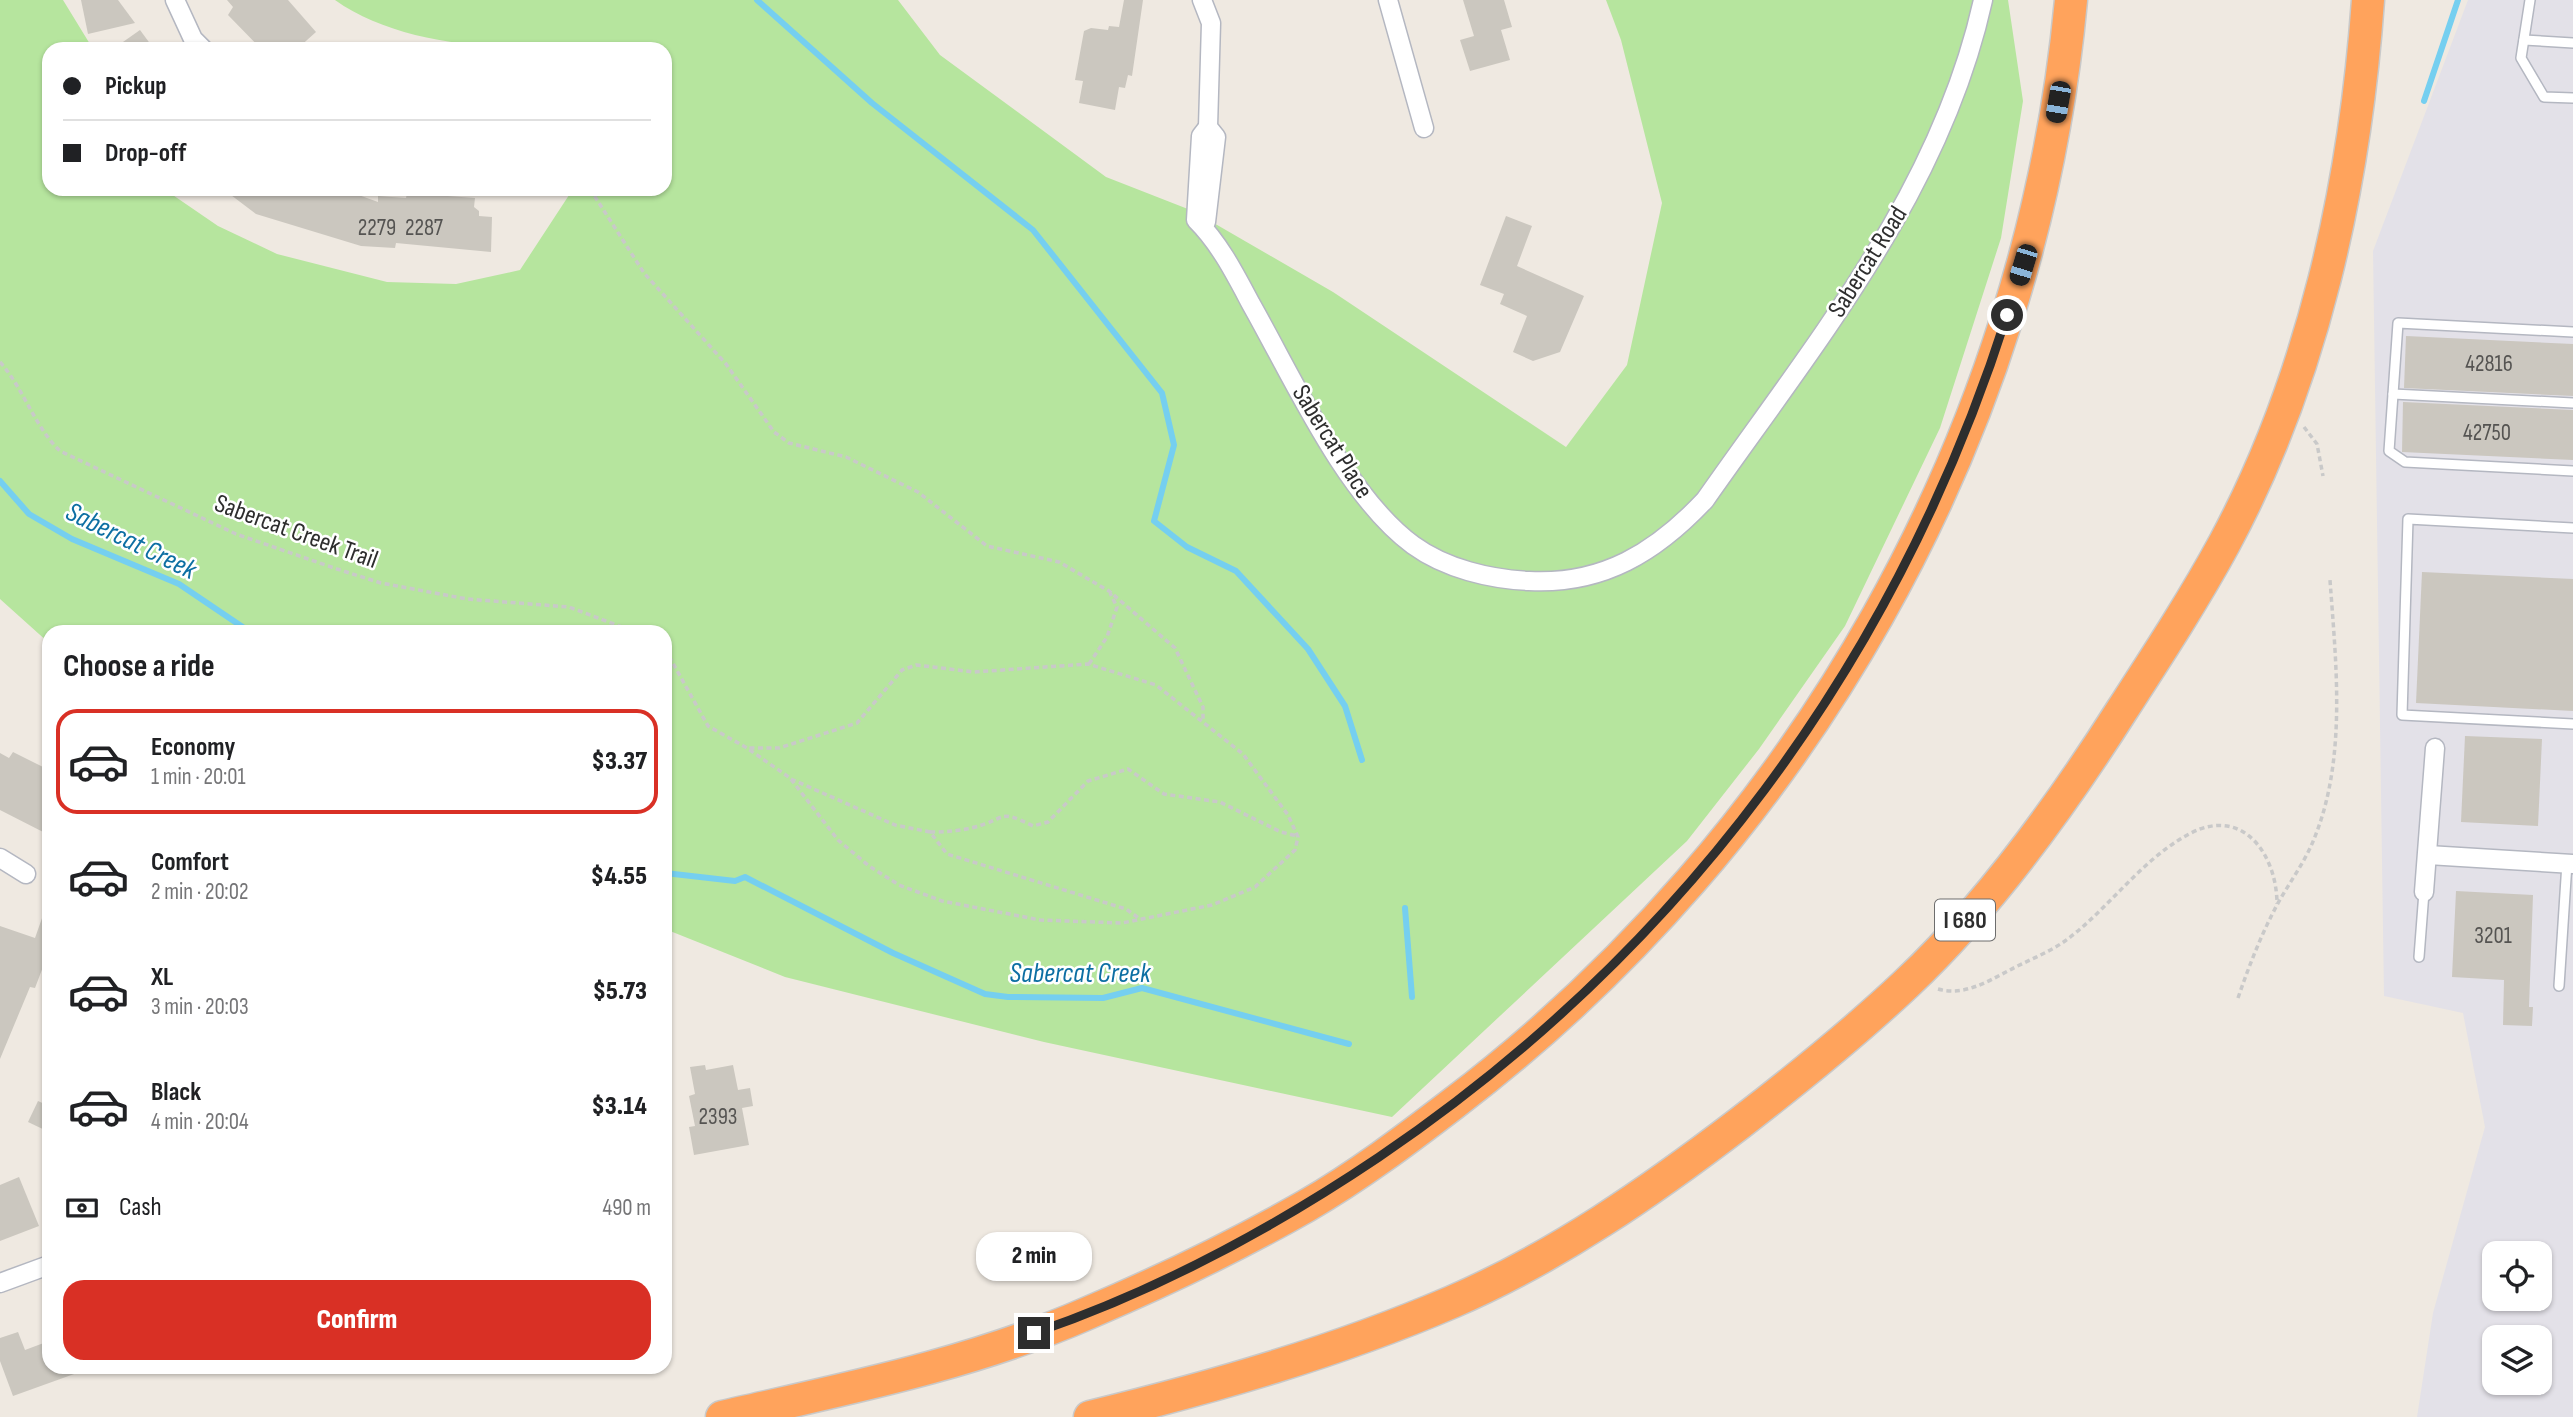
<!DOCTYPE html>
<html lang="en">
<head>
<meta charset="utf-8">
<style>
	:root { --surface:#fff; --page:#f2f2f2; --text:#202124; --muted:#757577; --line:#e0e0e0; --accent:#d93025 }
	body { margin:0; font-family:"Sofia Sans Condensed",sans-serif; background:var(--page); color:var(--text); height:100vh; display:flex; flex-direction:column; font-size:26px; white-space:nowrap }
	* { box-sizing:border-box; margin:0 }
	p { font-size:23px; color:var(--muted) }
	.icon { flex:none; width:38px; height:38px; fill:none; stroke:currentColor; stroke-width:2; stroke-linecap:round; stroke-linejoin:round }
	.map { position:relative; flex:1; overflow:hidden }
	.side { position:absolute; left:42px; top:625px; width:630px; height:749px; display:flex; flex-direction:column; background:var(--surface); border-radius:21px; box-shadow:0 2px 5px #0004 }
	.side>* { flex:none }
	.hud { position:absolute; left:42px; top:42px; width:630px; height:154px; border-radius:21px; box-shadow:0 2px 5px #0004; display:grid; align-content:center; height:154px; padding:0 21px; background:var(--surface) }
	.buttons { position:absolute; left:2482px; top:1241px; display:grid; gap:14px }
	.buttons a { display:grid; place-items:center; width:70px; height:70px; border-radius:14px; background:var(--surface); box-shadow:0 2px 5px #0004; font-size:35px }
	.end { position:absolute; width:32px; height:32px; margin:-16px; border:9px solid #2e2e2e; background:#fff; box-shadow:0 0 0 4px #fff }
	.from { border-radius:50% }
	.bubble { position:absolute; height:49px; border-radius:21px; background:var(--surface); box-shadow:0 2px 5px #0004; font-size:23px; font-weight:800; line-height:49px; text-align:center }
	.car { position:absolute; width:21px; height:42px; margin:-21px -10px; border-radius:9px; box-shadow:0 0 5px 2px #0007; background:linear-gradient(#222 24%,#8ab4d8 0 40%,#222 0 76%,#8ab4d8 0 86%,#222 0) }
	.hud b { display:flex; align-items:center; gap:24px; height:66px; font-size:26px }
	.hud b+b { border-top:2px solid var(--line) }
	.hud i { width:18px; height:18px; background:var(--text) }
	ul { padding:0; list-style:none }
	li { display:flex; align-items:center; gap:21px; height:105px; margin:0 14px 10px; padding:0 7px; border:4px solid transparent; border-radius:21px }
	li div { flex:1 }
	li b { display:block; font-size:26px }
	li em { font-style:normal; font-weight:800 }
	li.on { border-color:var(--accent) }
	li>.icon { width:63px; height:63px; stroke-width:1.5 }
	h2 { padding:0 21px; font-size:32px; line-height:84px }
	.pay { display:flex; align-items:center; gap:18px; height:77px; padding:0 21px; font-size:26px }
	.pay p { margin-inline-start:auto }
	.button { display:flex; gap:14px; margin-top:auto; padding:14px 21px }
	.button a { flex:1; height:80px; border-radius:21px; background:var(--accent); color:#fff; font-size:28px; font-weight:800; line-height:80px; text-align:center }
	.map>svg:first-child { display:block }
	.industrial { fill:#e3e1e8; fill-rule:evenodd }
	.green { fill:#b6e59e }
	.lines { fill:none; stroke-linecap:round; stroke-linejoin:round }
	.stream { stroke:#75cff0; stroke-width:6 }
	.building { fill:#cbc7bf }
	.lane-casing { stroke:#b4b7c1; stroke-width:12 }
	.street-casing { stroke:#b4b7c1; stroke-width:21 }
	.highway-casing { stroke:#c9c9c9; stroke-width:35 }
	.path { stroke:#c9c9c9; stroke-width:3.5; stroke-dasharray:5 3.5; stroke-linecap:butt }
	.lane { stroke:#fff; stroke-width:9 }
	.street { stroke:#fff; stroke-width:18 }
	.highway { stroke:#ffa35c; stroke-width:32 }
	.route { stroke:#2e2e2e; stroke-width:9 }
	.labels { text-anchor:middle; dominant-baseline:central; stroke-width:5; stroke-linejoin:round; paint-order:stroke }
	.number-label { font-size:23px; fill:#555452 }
	.shield { fill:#fff; stroke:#6d6d6d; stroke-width:2 }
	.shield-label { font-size:24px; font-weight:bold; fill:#2e2e2e }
	.street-label { font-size:26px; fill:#2e2e2e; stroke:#fff }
	.water-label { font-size:28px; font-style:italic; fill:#0d6fa3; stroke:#fff }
</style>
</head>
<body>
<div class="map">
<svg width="2573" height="1417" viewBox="0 0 2573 1417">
	<rect width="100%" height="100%" fill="#efe9e1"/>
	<path class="industrial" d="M2468,0H2573V1417H2417L2433,1313L2485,1127L2463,1013L2384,996L2373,251ZM2494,1253H2539V1298H2494ZM2494,1337H2539V1382H2494Z"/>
	<path class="green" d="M0,0H63L93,49H49V189H164L218,226L277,254L387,282L456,284L520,270L573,189H665V49C565,49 419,60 335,0H898L940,55L1106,177L1193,211L1333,292L1566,447L1627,365L1662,203L1621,40L1606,0H2008L2023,101L2001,238L1940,428L1845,626L1759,749L1687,841L1392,1117L1044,1042L785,977L665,929V632H49V643L0,599Z"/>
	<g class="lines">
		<g class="stream">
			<path d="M757,0L872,103L1033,230L1162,393L1174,445L1154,521L1187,547L1236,571L1308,649L1345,706L1362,760"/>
			<path d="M2424,101L2458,0"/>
			<path d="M0,481L29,514L72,539L179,584L250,632"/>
			<path d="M665,873L735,881L745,877L893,953L985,994L1008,997L1103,998L1142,988L1349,1044"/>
			<path d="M1405,908L1412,997"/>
		</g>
	</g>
	<g class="building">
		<path d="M81,0H118L135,23L88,34Z"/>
		<path d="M227,0H288L316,32L297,49H261L228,15L233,7Z"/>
		<path d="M1124,0H1143L1132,76L1128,75L1125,88L1119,87L1115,110L1079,103L1083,81L1075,80L1084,31L1091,28L1108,30L1109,26L1119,27Z"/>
		<path d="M1463,0H1504L1512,27L1501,30L1510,60L1470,71L1460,40L1474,36Z"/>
		<path d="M140,30L154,49H113Z"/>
		<path d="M223,189H342L378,202V196L406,198L407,193L475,198L474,207L479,211V216L492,217L491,252L396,243L395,248L361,246L256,214Z"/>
		<path d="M1506,216L1532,226L1517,266L1584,296L1560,352L1533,361L1513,352L1527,316L1500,304L1504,294L1480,285Z"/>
		<path d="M2406,336L2573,344V396L2404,388Z"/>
		<path d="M2403,402L2573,410V460L2402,452Z"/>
		<path d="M2422,572L2573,579V711L2416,703Z"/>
		<path d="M2465,736L2542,739L2538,826L2461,822Z"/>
		<path d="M13,752L49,770V835L0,810V753L9,758Z"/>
		<path d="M2456,891L2533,895L2529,1007H2533L2532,1026L2503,1025L2504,980L2452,977Z"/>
		<path d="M47,904L49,951L35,988L30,987L0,1059V926L35,938Z"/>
		<path d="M705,1065L706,1070L733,1065L738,1090L750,1088L753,1106L742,1108L749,1145L694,1155L689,1127L695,1126L689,1096L695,1094L690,1067Z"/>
		<path d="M38,1101L49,1106V1132L28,1122Z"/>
		<path d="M19,1177L39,1226L0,1241V1185Z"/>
		<path d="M18,1332L25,1350L49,1341V1367L88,1369L13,1396L0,1361V1338Z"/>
	</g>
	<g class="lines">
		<g class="lane-casing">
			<g id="lane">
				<path d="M2530,0L2521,58L2544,97L2573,98"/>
				<path d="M2524,40L2573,43"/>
				<path d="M2573,332L2398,323L2389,451L2405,462L2573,471"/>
				<path d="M2393,394L2573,403"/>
				<path d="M2573,528L2408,519L2402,715L2573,724"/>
				<path d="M2419,957L2424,892"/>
				<path d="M2559,986L2567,863"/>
			</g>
		</g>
		<g class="street-casing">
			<g id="street">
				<path d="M175,0L193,39L203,49"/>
				<path d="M1202,0L1211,23L1208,127L1216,137L1206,222"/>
				<path d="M1388,0L1424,128"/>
				<path d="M1208,127L1201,136L1196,220C1220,244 1235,274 1251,304C1293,378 1345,495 1413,545C1446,569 1490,579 1529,581C1603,585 1656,552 1705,500C1815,343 1941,191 1983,0"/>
				<path d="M2428,855L2573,864"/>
				<path d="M0,858L26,874"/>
				<path d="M2424,892L2435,748"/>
				<path d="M0,1283L49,1265"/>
			</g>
		</g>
		<g class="highway-casing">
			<g id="highway">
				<path d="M722,1417C845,1389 972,1364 1088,1313C1163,1281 1236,1246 1306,1206C1358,1176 1407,1139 1454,1103C1801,839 2031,436 2071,0"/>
				<path d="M1090,1417C1214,1387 1335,1352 1452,1302C1556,1257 1651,1191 1740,1123C1797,1079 1853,1034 1906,984C1989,906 2061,806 2122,710C2157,656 2193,601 2224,544C2313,379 2355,185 2368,0"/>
			</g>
		</g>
		<g class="path">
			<path d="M590,189L644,273L726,364L774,432L789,443L846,457L918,492L987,546L1059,562L1109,591L1175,648L1203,707V721"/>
			<path d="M0,362C24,389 34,426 60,451L236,534L337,569L381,583L467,599L569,607L635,632"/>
			<path d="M2304,427L2317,444L2323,476"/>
			<path d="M665,649L708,726L747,748L790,778L838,840L869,866L899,885L942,901L1040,920L1122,923L1212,905L1255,887L1295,850L1298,837L1288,815L1243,754L1156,685L1088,664L974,672L916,665L902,670L857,723L779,748H747"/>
			<path d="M1089,664L1107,637L1117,607L1110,593"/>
			<path d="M791,779L895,825L930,832L947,854L1126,909L1140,919"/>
			<path d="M930,832C946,832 960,831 975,827C1007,819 997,808 1033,826L1048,822L1088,781L1128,769L1164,794L1220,802L1281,832L1297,836"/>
			<path d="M1938,989C1963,996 1985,983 2008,971C2026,961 2048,953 2065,941C2109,909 2141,859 2191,833C2244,806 2277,856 2277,904"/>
			<path d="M2238,998C2249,966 2261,935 2277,905C2289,883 2305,862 2314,839C2347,759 2336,664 2330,580"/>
		</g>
		<use href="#lane" class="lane"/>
		<use href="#street" class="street"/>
		<use href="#highway" class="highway"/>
	</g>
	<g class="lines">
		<path class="route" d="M1034,1333C1157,1291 1272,1229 1379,1157C1681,952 1896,663 2007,315"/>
	</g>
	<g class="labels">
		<g class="number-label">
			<text x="377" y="228">2279</text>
			<text x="424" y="228">2287</text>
			<text x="2489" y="364">42816</text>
			<text x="2487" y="433">42750</text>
			<text x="2493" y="936">3201</text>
			<text x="718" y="1117">2393</text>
		</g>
		<rect class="shield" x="1935" y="899.5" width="60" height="41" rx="5"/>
		<g class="shield-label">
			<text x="1965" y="920">I 680</text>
		</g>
		<g class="street-label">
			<text transform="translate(1868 262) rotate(-58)">Sabercat Road</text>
			<text transform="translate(1332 442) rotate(58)">Sabercat Place</text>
			<text transform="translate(296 532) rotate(20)">Sabercat Creek Trail</text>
		</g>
		<g class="water-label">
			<text transform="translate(131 541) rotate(26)">Sabercat Creek</text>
			<text x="1080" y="973">Sabercat Creek</text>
		</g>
	</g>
</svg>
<div class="buttons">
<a><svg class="icon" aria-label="locate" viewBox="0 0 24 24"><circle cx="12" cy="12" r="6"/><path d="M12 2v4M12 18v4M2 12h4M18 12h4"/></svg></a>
<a><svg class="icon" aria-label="layers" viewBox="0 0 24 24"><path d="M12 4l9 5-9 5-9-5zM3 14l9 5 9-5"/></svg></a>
</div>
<i class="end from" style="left:2007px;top:315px"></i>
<i class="end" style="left:1034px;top:1333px"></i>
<div class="bubble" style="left:976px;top:1232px;width:116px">2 min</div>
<i class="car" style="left:2058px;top:102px;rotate:190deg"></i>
<i class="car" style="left:2023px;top:265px;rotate:197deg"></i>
<div class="hud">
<b><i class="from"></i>Pickup</b>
<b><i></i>Drop-off</b>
</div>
<section class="side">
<h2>Choose a ride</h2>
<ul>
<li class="on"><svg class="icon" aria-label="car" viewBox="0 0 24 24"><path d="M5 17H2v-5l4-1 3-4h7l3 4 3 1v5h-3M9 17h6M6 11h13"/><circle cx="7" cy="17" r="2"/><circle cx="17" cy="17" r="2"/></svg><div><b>Economy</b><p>1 min · 20:01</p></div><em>$3.37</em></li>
<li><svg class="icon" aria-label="car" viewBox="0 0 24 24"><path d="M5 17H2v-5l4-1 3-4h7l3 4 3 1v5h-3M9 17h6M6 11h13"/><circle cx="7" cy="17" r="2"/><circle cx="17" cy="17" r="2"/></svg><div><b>Comfort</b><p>2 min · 20:02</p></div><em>$4.55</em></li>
<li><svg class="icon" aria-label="car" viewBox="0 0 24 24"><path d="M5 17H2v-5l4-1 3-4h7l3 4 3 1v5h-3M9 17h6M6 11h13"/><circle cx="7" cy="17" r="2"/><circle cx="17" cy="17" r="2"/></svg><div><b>XL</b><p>3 min · 20:03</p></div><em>$5.73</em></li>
<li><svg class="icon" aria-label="car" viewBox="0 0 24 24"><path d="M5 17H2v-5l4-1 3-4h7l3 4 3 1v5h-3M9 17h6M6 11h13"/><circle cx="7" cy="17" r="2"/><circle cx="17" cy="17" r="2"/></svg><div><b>Black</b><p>4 min · 20:04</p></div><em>$3.14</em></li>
</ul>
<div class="pay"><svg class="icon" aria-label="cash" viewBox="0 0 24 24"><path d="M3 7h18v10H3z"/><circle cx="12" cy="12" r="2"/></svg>Cash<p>490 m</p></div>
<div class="button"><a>Confirm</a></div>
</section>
</div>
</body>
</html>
